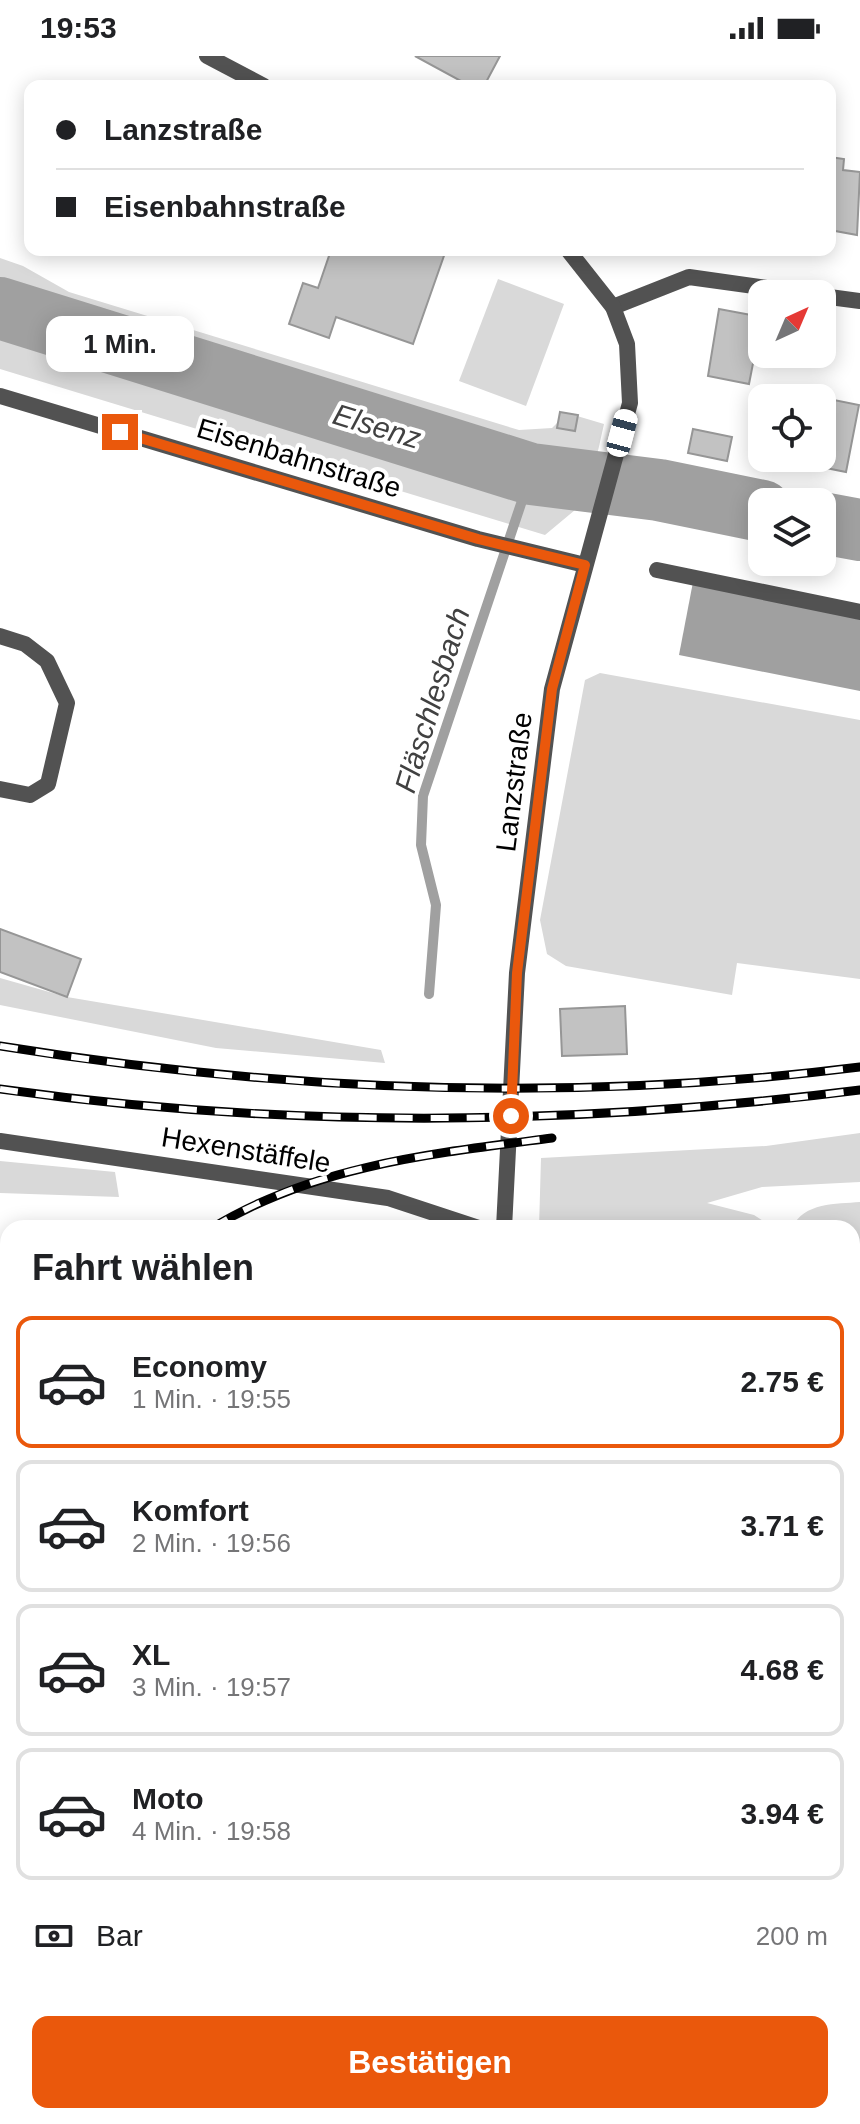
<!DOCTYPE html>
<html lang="de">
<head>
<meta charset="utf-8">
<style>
	:root { --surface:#fff; --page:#f6f6f6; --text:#202124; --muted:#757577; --line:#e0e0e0; --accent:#ea580c }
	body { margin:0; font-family:Arial,sans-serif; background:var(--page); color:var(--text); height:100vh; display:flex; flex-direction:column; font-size:30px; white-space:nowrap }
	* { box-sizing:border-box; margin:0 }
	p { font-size:26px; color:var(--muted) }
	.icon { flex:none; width:44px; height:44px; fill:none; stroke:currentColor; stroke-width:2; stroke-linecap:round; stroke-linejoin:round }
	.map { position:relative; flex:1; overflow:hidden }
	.side { position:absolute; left:0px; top:1164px; width:860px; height:904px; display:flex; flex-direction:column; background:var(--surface); border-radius:24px 24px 0 0; box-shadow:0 4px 20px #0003 }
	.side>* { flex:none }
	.hud { position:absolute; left:24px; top:24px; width:812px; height:176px; border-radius:16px; box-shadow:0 4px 20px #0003; display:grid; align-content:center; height:176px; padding:0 32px; background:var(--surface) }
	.needle { width:52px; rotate:44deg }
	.buttons { position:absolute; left:748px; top:224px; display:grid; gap:16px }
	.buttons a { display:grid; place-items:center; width:88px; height:88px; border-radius:16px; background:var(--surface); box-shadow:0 4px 20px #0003; font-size:40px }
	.end { position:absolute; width:36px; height:36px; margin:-18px; border:10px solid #ea580c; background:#fff; box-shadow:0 0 0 4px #fff }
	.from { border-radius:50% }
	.bubble { position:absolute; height:56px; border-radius:16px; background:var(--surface); box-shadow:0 4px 20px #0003; font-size:26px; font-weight:700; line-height:56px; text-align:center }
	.car { position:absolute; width:24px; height:48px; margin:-24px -12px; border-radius:10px; box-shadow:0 0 6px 2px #0007; background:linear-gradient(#fff 24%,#345 0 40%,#fff 0 76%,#345 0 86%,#fff 0) }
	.hud b { display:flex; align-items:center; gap:28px; height:76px; font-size:30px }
	.hud b+b { border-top:2px solid var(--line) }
	.hud i { width:20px; height:20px; background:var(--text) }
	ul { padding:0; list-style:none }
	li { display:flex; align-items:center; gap:24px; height:132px; margin:0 16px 12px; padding:0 16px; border:4px solid var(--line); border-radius:16px }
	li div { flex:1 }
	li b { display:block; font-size:30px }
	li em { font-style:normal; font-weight:700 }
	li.active { border-color:var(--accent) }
	li>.icon { width:72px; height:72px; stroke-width:1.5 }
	h2 { padding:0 32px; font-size:36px; line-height:96px }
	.pay { display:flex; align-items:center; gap:20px; height:88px; padding:0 32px; font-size:30px }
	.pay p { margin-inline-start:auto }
	.cta { display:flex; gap:16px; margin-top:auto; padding:16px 32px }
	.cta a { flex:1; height:92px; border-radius:16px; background:var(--accent); color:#fff; font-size:32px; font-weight:700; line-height:92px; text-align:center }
	.status { display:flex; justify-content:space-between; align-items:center; height:56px; padding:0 40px; background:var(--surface); direction:ltr }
	.status svg { height:22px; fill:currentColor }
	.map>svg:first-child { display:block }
	.green { fill:#d9d9d9 }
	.water { fill:#a0a0a0 }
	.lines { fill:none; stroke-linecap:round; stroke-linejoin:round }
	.stream { stroke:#a0a0a0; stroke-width:10 }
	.river { stroke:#a0a0a0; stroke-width:62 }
	.building { fill:#c2c2c2; stroke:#969696; stroke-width:2 }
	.lane { stroke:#525252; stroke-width:16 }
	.street { stroke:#525252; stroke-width:16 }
	.rail-casing { stroke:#000; stroke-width:9 }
	.rail { stroke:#fff; stroke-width:6; stroke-dasharray:18; stroke-linecap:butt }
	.route { stroke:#ea580c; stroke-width:10 }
	.labels { text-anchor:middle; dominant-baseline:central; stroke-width:8; stroke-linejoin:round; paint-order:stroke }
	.street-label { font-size:28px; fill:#000; stroke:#fff }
	.water-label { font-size:30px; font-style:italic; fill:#414141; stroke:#fff }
</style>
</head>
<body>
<div class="status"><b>19:53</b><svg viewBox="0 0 49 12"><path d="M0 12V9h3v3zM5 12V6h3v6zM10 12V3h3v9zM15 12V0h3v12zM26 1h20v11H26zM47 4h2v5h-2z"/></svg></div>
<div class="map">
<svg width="860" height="2068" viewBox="0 0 860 2068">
	<rect width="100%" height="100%" fill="#fff"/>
	<g class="green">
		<path d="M0,202L23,210L69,236L519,374L552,372L567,357L604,368L587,444L545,479L0,313Z"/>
		<path d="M498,223L564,248L526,350L459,325Z"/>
		<path d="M600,617L860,664V923L737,907L732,939L566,910L547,898L540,864L585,624Z"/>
		<path d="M0,922L67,941L381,994L385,1007L216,992L0,949Z"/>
		<path d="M860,1077V1126L762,1131L707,1147L754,1159L774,1172H539L541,1102L766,1090Z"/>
		<path d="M0,1105L115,1116L119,1141L0,1137Z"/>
		<path d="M860,1146V1197H852V1172H792C804,1146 836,1148 860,1146Z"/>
	</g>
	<path class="water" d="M693,526L860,559V635L679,599Z"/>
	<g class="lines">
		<path class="stream" d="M429,938L436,849L421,789L423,740L531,418"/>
		<g class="river">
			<path d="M0,252L531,418L659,434L762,455"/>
			<path d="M822,467L860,474"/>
		</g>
	</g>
	<g class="building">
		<path d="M415,0H500L484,30H470Z"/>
		<path d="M830,101L844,103L843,114L860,116L857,179L835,175L833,185H830Z"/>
		<path d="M331,194H446L413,288L336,261L329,282L289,268L303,227L318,232Z"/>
		<path d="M719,253L762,261L749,328L708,320Z"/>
		<path d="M814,340L859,349L846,416L801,407L802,402H822V342Z"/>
		<path d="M560,356L578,359L575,375L557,372Z"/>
		<path d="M693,373L732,381L727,405L688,397Z"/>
		<path d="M0,873L81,903L67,941L0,916Z"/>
		<path d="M625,950L627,998L562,1000L560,953Z"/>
		<path d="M267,1166L362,1172H258Z"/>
		<path d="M82,2060H167L166,2068H82Z"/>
	</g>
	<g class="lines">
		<g class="lane">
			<path d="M822,240L860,245"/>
			<path d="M613,251L689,221L810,238"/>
			<path d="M657,514L860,556"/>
			<path d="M0,580L25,588L47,605L67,647L48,728L30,739L0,733"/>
		</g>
		<g class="street">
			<path d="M207,0L264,30"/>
			<path d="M0,340L478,483L585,509"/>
			<path d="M0,1085L388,1142L479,1172"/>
			<path d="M504,1172L517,917L552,633L630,347L627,288L613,251L568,194"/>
			<path d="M247,2068V2060"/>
		</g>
		<g class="rail-casing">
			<g id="rail">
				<path d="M0,990C286,1036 572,1047 860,1011"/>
				<path d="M0,1033C284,1073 575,1070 860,1034"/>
				<path d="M212,1172C315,1109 436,1097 552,1082"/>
				<path d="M0,1323L8,1316"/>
			</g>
		</g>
		<use href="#rail" class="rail"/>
	</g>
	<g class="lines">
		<path class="route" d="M120,376L478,483L585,509L552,633L517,917L511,1060"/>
	</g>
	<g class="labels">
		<g class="street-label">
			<text transform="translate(299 402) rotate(17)">Eisenbahnstraße</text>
			<text transform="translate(514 726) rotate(-83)">Lanzstraße</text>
			<text transform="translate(246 1094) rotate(9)">Hexenstäffele</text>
		</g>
		<g class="water-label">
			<text transform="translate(377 370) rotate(17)">Elsenz</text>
			<text transform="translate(432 644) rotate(-73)">Fläschlesbach</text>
		</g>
	</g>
</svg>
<div class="buttons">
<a><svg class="needle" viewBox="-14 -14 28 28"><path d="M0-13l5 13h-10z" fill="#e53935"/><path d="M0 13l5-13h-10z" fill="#757577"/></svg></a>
<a><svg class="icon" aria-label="locate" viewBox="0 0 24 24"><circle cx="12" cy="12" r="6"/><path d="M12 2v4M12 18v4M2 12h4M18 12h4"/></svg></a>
<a><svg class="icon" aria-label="layers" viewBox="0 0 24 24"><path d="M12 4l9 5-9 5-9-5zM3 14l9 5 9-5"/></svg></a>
</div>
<i class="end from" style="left:511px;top:1060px"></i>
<i class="end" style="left:120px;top:376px"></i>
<div class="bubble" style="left:46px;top:260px;width:148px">1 Min.</div>
<i class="car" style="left:622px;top:377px;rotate:15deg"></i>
<div class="hud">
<b><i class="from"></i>Lanzstraße</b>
<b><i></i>Eisenbahnstraße</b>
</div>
<section class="side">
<h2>Fahrt wählen</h2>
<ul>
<li class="active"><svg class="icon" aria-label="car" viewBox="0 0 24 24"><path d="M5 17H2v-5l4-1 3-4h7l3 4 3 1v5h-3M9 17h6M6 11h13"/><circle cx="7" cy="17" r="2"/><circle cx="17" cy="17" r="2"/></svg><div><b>Economy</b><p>1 Min. · 19:55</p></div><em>2.75 €</em></li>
<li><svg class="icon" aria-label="car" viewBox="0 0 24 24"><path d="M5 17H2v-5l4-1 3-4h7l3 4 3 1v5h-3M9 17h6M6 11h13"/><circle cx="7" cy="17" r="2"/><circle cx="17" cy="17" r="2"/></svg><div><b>Komfort</b><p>2 Min. · 19:56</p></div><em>3.71 €</em></li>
<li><svg class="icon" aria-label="car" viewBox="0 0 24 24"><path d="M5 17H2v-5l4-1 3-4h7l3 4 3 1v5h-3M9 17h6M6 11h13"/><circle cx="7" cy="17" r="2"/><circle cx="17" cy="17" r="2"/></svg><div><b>XL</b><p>3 Min. · 19:57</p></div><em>4.68 €</em></li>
<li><svg class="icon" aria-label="car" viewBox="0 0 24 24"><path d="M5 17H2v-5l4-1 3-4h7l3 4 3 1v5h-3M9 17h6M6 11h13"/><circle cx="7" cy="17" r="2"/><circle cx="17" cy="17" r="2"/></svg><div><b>Moto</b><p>4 Min. · 19:58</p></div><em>3.94 €</em></li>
</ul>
<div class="pay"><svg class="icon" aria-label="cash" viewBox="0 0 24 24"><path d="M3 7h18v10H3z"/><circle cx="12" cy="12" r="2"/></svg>Bar<p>200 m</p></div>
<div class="cta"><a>Bestätigen</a></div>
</section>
</div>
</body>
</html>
